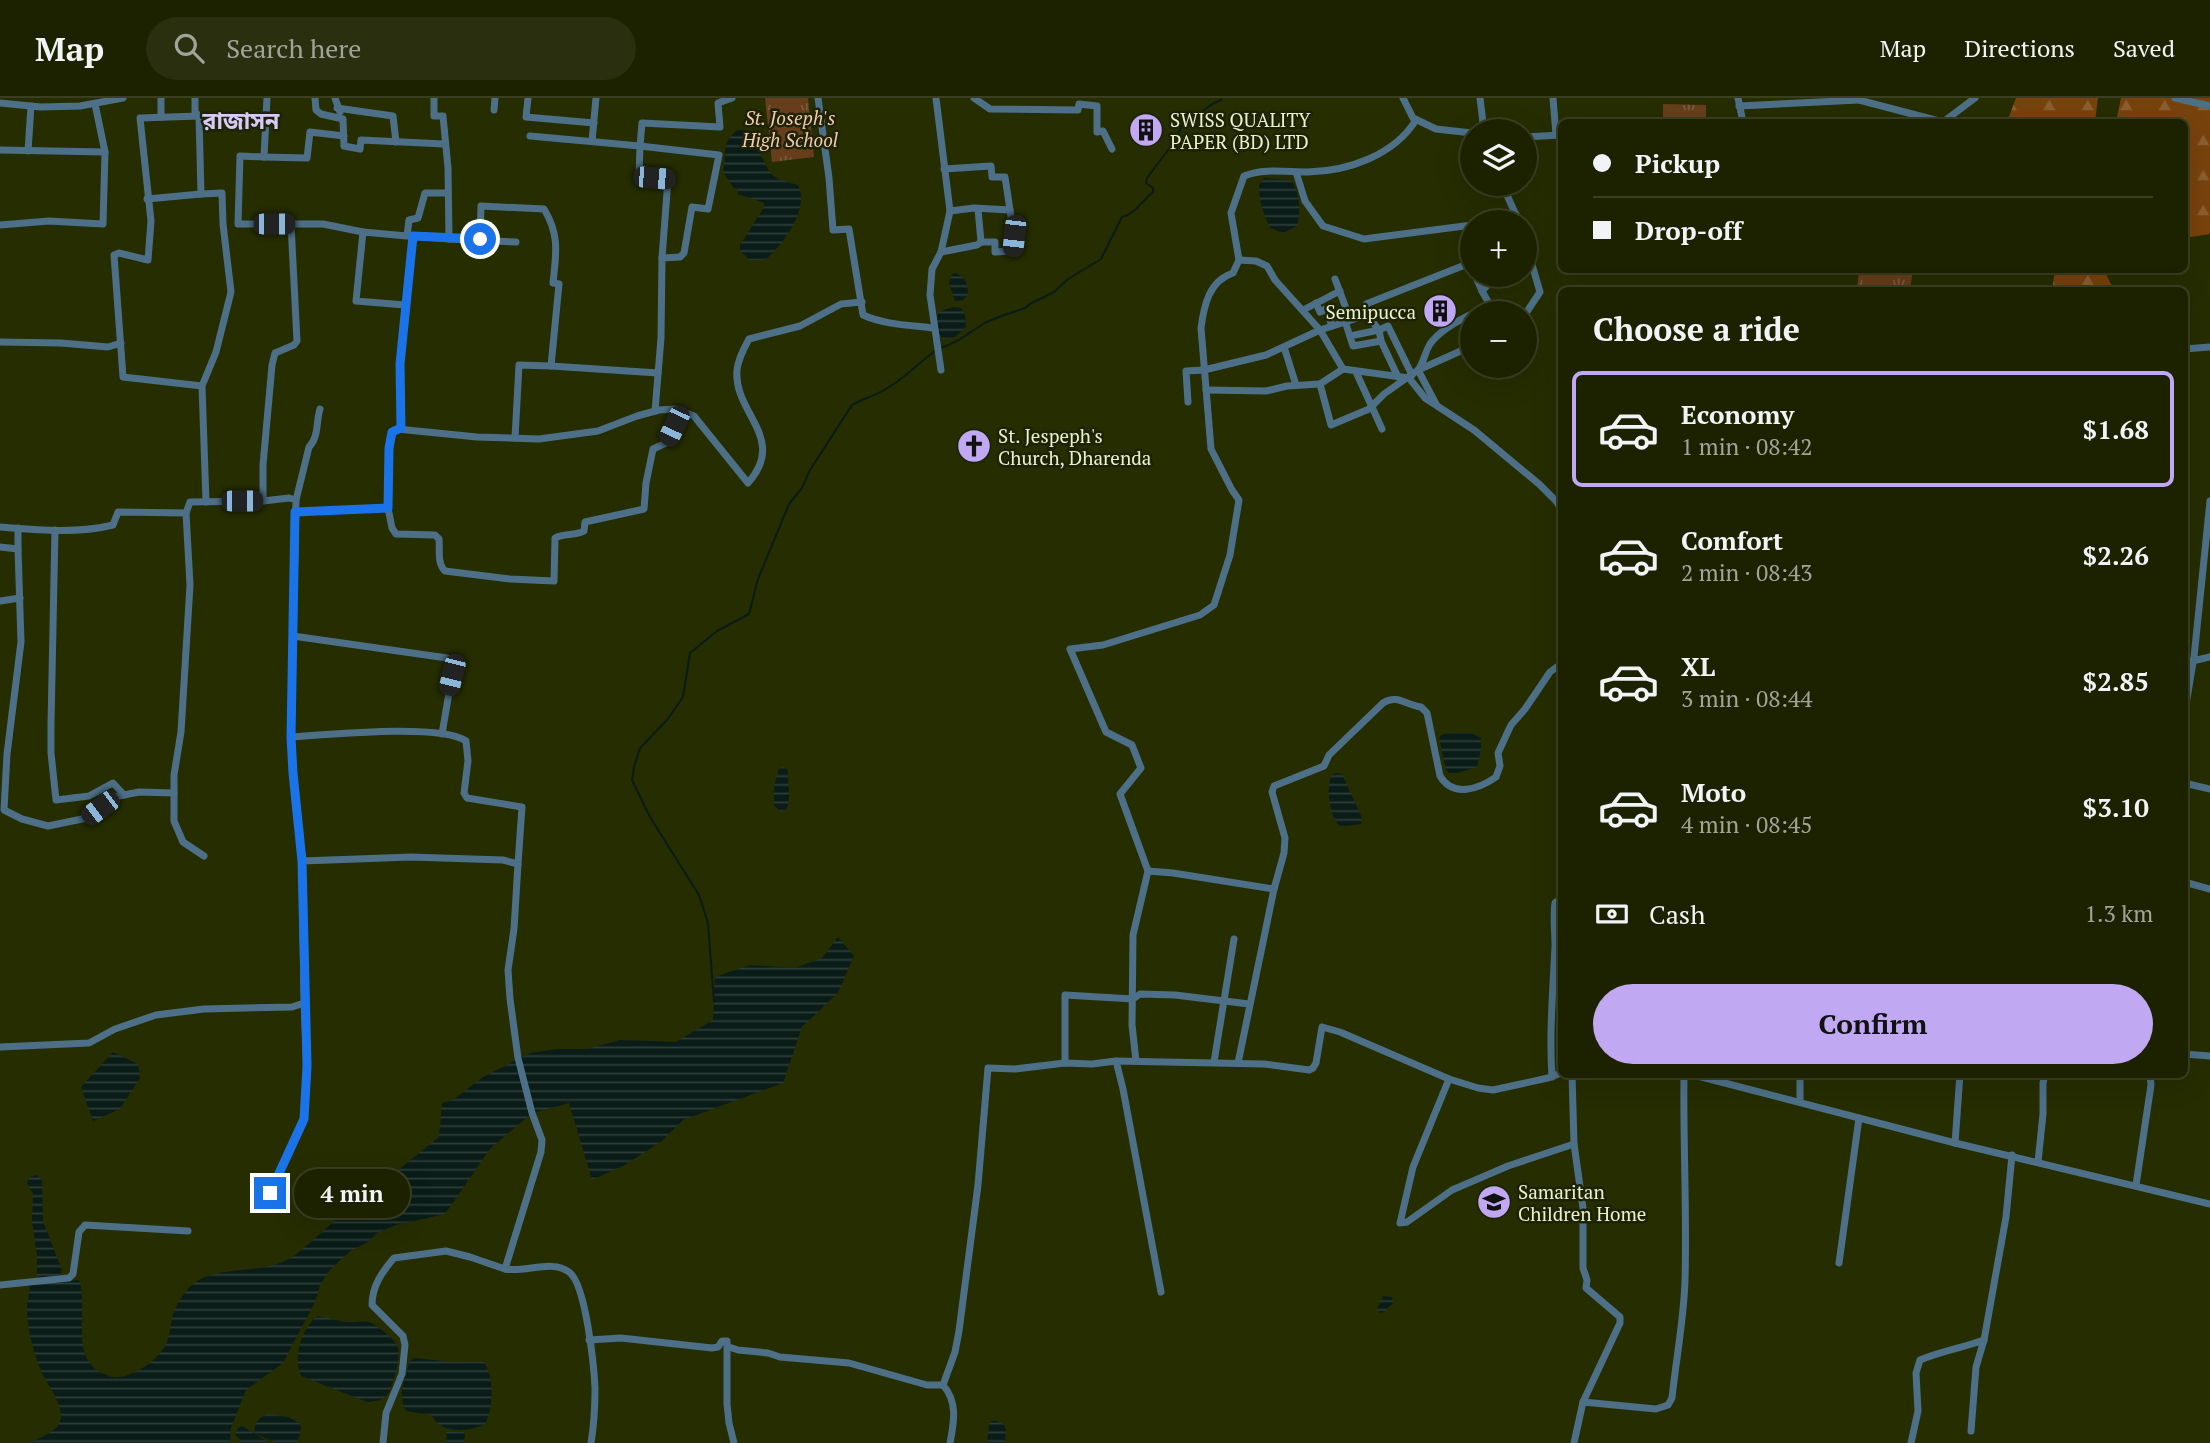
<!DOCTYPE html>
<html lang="en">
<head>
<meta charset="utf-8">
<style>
	:root { --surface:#1c2200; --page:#292f0f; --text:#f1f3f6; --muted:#a0a499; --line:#3a3f22; --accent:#c0a8f3 }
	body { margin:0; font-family:"PT Serif","Noto Sans Bengali",serif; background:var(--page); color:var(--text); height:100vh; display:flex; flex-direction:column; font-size:26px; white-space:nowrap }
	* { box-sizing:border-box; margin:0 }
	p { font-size:23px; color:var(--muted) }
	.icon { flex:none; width:38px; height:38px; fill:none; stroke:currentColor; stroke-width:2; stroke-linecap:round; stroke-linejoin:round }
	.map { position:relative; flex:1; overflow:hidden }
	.details { position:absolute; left:1558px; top:189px; width:630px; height:791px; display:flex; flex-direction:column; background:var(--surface); border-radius:10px; box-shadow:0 7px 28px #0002,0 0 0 2px var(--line) }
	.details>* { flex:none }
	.hud { position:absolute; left:1558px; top:21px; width:630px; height:154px; border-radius:10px; box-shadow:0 7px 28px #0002,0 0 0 2px var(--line); display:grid; align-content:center; height:154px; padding:0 35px; background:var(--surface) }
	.fabs { position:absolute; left:1460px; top:21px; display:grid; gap:14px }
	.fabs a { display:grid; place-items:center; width:77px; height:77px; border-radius:50%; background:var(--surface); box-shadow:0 7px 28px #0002,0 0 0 2px var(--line); font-size:35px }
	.end { position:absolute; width:32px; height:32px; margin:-16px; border:9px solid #1a73e8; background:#fff; box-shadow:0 0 0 4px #fff }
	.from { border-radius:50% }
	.bubble { position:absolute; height:49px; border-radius:24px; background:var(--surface); box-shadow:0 7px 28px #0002,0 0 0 2px var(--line); font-size:23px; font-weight:700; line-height:49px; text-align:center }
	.car { position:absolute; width:21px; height:42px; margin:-21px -10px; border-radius:9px; box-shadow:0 0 5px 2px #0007; background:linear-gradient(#222 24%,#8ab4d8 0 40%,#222 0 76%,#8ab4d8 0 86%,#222 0) }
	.hud b { display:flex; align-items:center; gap:24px; height:66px; font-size:26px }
	.hud b+b { border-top:2px solid var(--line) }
	.hud i { width:18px; height:18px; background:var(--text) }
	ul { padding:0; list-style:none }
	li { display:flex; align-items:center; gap:21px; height:116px; margin:0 14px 10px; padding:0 21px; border:4px solid transparent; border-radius:10px }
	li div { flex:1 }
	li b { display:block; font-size:26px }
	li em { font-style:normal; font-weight:700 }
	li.current { border-color:var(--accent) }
	li>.icon { width:63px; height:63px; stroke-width:1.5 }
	h2 { padding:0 35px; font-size:32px; line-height:84px }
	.pay { display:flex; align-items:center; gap:18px; height:77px; padding:0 35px; font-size:26px }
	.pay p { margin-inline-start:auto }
	.action { display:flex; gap:14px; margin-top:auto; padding:14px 35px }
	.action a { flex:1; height:80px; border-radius:42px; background:var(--accent); color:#111; font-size:28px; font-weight:700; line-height:80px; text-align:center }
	header { display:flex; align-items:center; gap:42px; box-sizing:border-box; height:98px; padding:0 35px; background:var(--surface); border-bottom:2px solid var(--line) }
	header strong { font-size:33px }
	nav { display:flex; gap:38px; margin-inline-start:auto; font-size:24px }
	.search { width:490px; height:63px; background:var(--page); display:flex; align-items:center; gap:18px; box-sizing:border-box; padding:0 24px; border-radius:38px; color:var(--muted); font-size:26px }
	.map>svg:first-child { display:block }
	.forest { fill:url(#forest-firs) }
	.park { fill:url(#park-tufts) }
	.water { fill:url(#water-rules) }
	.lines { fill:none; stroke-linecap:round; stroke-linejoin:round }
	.stream { stroke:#0a1c18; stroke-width:2 }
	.minor { stroke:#4d7088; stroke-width:7 }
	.route { stroke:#1a73e8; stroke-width:9 }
	.labels { text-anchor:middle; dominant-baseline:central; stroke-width:5; stroke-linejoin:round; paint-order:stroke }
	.park-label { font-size:19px; font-style:italic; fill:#f1c9ab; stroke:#1e2208 }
	.poi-label { font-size:19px; fill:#e9f3ca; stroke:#1e2208; text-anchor:start }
	.quarter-label { font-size:23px; font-weight:bold; fill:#d7cbf5; stroke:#1e2208 }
</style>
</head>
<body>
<header>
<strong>Map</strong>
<div class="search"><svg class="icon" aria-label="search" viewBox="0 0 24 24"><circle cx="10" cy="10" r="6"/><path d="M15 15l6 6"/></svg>Search here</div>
<nav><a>Map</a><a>Directions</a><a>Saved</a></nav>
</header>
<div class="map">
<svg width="2210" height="1345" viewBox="0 0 2210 1345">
	<defs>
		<pattern id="forest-firs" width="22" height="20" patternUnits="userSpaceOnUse" patternTransform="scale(1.75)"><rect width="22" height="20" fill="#78420d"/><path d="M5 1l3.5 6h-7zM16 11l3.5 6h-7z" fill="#8b5e2f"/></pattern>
		<pattern id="park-tufts" width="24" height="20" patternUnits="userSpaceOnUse" patternTransform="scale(1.75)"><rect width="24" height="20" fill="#663e1b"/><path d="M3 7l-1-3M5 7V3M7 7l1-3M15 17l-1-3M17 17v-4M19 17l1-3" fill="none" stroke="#7c5a3b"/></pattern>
		<pattern id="water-rules" width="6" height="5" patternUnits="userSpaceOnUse" patternTransform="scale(1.75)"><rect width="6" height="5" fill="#0a1c18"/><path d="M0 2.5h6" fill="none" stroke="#2e3d38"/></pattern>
	</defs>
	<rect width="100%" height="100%" fill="#262d00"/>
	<g class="forest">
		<path d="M2016,0H2098L2095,24H2007Z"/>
		<path d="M2121,0H2210V136L2184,140V24H2116Z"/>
		<path d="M2055,172H2104L2114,192H2052Z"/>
	</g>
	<g class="park">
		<path d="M765,0H808L814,59L772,64Z"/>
		<path d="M1663,6L1706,7V24H1663Z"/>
		<path d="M1859,172H1913L1910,192H1857Z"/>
	</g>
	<g class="water">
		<path d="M739,31L750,33C757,45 766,74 775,79C782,83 791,85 798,87C810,111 783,147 765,162H750L740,153V147L764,109V105L738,96L737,91L733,89L723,74C728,55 719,45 739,31Z"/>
		<path d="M1264,80L1291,82C1300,96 1301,112 1297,128L1283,135L1270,130C1263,115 1259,103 1259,87Z"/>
		<path d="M956,175C966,179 968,187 968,197L963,202L955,203L949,185L952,176Z"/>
		<path d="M952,209L961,210L965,217L966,229L955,239L943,241C937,235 935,222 939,214Z"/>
		<path d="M1449,635H1471L1481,640V651L1477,669L1457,675H1449L1446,672L1439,640L1441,637Z"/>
		<path d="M783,669L788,672C787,685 792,701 786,712L781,714L774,707V688L779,671Z"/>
		<path d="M1336,675L1342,676L1362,720L1361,726L1346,728L1338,727C1330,716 1326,692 1331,678Z"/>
		<path d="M838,839L854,858L838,895L802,929L783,985L683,1022L662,1043L625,1067L592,1082L569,1005L532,1015L490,1051L445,1116L396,1127L377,1135L368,1144L350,1153L329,1173L320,1187L316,1202L283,1265L246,1292L231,1330L230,1345H30C39,1340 57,1334 60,1323C65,1307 47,1287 41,1273C33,1252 27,1231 27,1209C27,1201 31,1195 29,1187L79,1182C89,1210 69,1259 102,1275C113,1281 122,1280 133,1275C146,1269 157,1261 165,1248C170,1239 170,1227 173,1217C177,1205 186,1190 197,1183C218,1169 259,1175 285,1163C300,1156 318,1137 331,1126C367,1097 403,1068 439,1039L442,1005L453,1002L483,979L530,955L557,951H587L620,942L676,944L713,922L715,879L750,867L795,870L822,860Z"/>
		<path d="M113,954L138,966L140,980L120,1011L93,1023L81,989Z"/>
		<path d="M37,1077L42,1082L43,1123L62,1172L60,1177L41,1181L37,1177V1157L32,1124L33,1096L27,1085L30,1079Z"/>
		<path d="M1383,1198L1392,1199L1393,1205L1384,1214L1380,1215L1377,1211Z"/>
		<path d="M317,1218C328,1219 338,1224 349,1224C359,1225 365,1220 375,1227C382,1232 395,1241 398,1250C401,1258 393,1290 387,1297C382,1303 375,1303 367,1304L301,1278C293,1258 301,1232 317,1218Z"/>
		<path d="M414,1260L453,1264H484C495,1282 493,1307 486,1325C475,1333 450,1335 439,1326C437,1325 432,1319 431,1317L406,1313C397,1298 405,1278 410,1263Z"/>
		<path d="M269,1316L288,1319L301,1326L300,1337L296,1345H277L255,1336C253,1326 259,1318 269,1316Z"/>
		<path d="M992,1323H997L1004,1327L1006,1332L1005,1345H987L989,1326Z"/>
		<path d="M242,1328L270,1345H239L240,1341L235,1337L238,1330Z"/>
		<path d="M447,1333H462L465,1336L464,1345H446Z"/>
	</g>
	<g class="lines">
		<g class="stream">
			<path d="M940,250C962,243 967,235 985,225C999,218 1012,215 1027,209L1028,207L1054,194L1068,181L1101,161L1122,119C1135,116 1143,102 1153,94V90L1146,85L1147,80L1177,40L1182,27L1214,5L1221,2V0"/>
			<path d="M714,904L708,825L699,797L650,719L632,682L634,669L640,650L667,622L683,599L690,555L717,533L749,516L758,481L789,406L802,390L810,372L852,307C862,301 872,299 882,293C902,283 917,266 935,253"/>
		</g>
		<g class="minor">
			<path d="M195,0V14L199,18"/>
			<path d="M315,0L316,12L321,16L343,21L344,48L360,51L361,42L444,46"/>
			<path d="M335,0L340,14"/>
			<path d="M528,0L526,19L594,25"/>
			<path d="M818,0L829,80L833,132L849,131L863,217C885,227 910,227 934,230"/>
			<path d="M936,0L950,113L941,154L932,171L930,197L941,272"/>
			<path d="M974,0L990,11L1078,12L1079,6L1097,8V34L1103,33L1112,51"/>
			<path d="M1403,0L1413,20L1436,31L1472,35"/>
			<path d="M1480,0L1484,33"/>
			<path d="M1553,0L1556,37"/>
			<path d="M1738,0L1743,24"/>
			<path d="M2175,0L2210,8"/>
			<path d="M1859,2L1943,24"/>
			<path d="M0,5L41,9L80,8L123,0"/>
			<path d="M95,6L105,54"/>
			<path d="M1739,8L1859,2V0"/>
			<path d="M337,10L393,18L396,44"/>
			<path d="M494,12L495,0"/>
			<path d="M161,19V0"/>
			<path d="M1943,24L1975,0"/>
			<path d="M530,38L640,48L639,78L668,81L662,160"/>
			<path d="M1524,39L1561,37"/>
			<path d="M592,43L596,0"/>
			<path d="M0,52L105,54L103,126L49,123L0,127"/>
			<path d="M28,53L31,8"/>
			<path d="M264,59L307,60L310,34L344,38"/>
			<path d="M944,71L991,68L992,79H1005L1010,112L974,110L950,113"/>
			<path d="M1296,74L1305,103L1323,128L1364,141L1472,127"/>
			<path d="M1502,86L1519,124"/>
			<path d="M147,101L201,96"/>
			<path d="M978,111L981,144"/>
			<path d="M1491,124L1504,123"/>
			<path d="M1503,124L1516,116"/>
			<path d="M291,126H323L363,134"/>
			<path d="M1524,139L1540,194L1524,218"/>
			<path d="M449,141L516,144"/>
			<path d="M480,141L481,108L544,111C560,137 556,156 553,185L559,186L551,268L658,275"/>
			<path d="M941,154L977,147L981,144H995V154L1012,153L1014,138L1010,112"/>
			<path d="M1239,162L1256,163L1267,168L1275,182L1320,232L1343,271L1409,280L1425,300L1474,332L1539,386L1557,404L1561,412"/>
			<path d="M1475,177L1482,193L1497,177"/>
			<path d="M1335,181L1350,221"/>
			<path d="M1316,205L1320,214L1326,211L1332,228"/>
			<path d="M405,207L356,203L363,134L407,138L409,122L418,120L425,95H448"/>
			<path d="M1303,212L1340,193"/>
			<path d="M1473,215L1490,207L1482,193"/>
			<path d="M1472,216C1457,223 1440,232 1430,246C1425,254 1424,264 1418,272L1472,248"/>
			<path d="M1367,217L1379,232L1388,228L1412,277"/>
			<path d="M1345,223L1353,248L1381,243L1398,279"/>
			<path d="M1350,238L1379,232L1381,243"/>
			<path d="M0,244L61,245L108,249L121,245"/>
			<path d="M1284,249L1296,287"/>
			<path d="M2184,251L2210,249"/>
			<path d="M1343,271L1320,286L1331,327L1369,311L1384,296L1418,272L1436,306"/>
			<path d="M1356,274L1382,331"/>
			<path d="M202,288L216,254L231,194L223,126L222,95L201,96L199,18L140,20L151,123L148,162L119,155L114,157L123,279L202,288L206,404"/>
			<path d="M1206,292L1266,293L1287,288L1320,286"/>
			<path d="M1188,304L1186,273L1204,272L1266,257L1320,232L1367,217L1366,206L1470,165L1472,170"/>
			<path d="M655,313L661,240L662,160L680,159L684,155L692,109L708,111L719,57L640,48L642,25L720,29L718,5L732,0"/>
			<path d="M401,330L400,266L413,138L449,141L448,70L443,18H434V0"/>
			<path d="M515,340L519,267L551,268"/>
			<path d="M296,402L309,349C319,339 316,323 320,311"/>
			<path d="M263,403V367L272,267L275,255L294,247L297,243L291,126H238L240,58L264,59L267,0"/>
			<path d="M388,410L389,350L392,334L397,331L477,339L539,341L598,333L637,318L659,312L675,311L694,318L748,385C788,340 733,315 737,272C738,261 744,250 749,241L800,228L841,206L862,204"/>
			<path d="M295,414L388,410L392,430L396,436L435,437L439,441C440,451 437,466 445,473L510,481L554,483L555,440C564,435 575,438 584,433L585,424L644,411L646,385L653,351L666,345L681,312"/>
			<path d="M0,429C37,432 77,436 113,427L118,414L186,415L190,487L181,634L174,677V723L183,744L204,758"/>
			<path d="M18,430V451"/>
			<path d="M55,432L51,626V655L56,702L89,698L113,685L124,697"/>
			<path d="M0,449L18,451L21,544L7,656L4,712L22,721L48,728L87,720L114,699L139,694L174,695"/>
			<path d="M0,503L20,500"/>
			<path d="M293,538L447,560L452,567V577L442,636"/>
			<path d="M2184,565L2210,559"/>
			<path d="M2184,618L2194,559L2210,403"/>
			<path d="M291,639C326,637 440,625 466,643L468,663L464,695L467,700L522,709L518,766"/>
			<path d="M2184,685L2210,691"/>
			<path d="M302,763L411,759L503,762L518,766L514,831L508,872L510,901L518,960L532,1015L542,1042L541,1054L505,1171L470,1159L446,1153L394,1160C382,1174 372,1188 372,1207L403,1238L405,1247L402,1276L386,1315L383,1345"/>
			<path d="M1148,773L1173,775L1274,791L1238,965"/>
			<path d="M2184,784L2210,791"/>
			<path d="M1274,791L1284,755L1285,740L1272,694L1274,688L1324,668L1329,657L1383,605C1397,596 1406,607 1421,609L1427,615L1440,678C1453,700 1479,691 1496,679L1500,668L1498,655L1511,627L1525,611L1550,574L1561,566"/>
			<path d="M0,949L89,945L115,931L156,917L204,911L292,909L304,905L302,763L293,675L291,639L296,402L289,400L263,403L190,404L186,415"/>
			<path d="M2184,956L2210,958"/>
			<path d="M1116,963L1123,991L1161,1194"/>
			<path d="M1136,963L1132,927L1133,837L1148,773L1120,696L1141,670L1132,647L1106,634L1070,551L1103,547L1200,517L1214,507L1230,457L1239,402L1232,392L1211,351L1201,230C1204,207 1209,183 1233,175L1239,162L1231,115L1244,78C1263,70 1287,74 1308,74C1349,73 1394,57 1416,22"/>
			<path d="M1214,964L1234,841"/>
			<path d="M1065,965V897L1133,901L1140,896L1175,897L1249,906"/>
			<path d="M1572,976L1574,1046L1583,1110V1170L1587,1182L1586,1190L1620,1219V1225L1583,1304L1574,1345"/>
			<path d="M1690,976L1955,1045L2210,1106"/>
			<path d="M1800,976V1004"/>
			<path d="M1552,979C1549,935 1553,892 1555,848C1555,834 1553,819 1555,805L1561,800"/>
			<path d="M1449,981L1413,1069L1400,1125L1407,1124L1452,1092L1508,1068L1574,1046"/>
			<path d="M1955,1045L1960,976"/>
			<path d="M2038,1064L2043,1016V985L2045,976"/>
			<path d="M2136,1087L2151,987L2150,976"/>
			<path d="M270,1095L304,1021L307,968L304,905"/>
			<path d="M1839,1165L1859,1020"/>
			<path d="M505,1171C525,1175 552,1161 569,1174C586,1186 594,1269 595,1290C595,1308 594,1327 591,1345"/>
			<path d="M0,1187L69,1180L73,1176L79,1134L85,1127L188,1133"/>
			<path d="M589,1242L621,1240L712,1250L718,1249L722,1243H727V1306L729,1325L734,1345"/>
			<path d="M729,1249L738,1252L768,1255L780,1259L849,1265L927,1287H943L955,1254L959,1233L978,1087L988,970L1015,971L1065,965L1092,966L1116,963L1264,966L1309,972L1313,970L1316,965L1322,929L1340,934L1449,981L1478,990L1493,992L1548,980L1561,975"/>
			<path d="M943,1287C958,1304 954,1324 950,1345"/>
			<path d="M1583,1304L1656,1311L1668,1307L1672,1300C1676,1261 1684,1221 1685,1182C1687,1113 1683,1045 1684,976"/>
			<path d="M1971,1333L1976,1269L1984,1242L2006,1119L2012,1057"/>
			<path d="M1911,1345L1918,1313L1916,1275L1920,1262C1941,1253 1962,1250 1984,1242"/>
		</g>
	</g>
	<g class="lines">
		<path class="route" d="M270,1095L304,1021L307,968L302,763L293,675L291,639L295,414L388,410L389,350L392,334L401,330L400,266L413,138L480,141"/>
	</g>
	<defs>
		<g id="building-disc" transform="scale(1.75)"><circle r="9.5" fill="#c0a8f3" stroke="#1e2208"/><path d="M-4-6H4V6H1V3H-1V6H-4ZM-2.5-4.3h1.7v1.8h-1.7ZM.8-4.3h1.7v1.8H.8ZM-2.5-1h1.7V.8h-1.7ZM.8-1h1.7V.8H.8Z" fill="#111"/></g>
		<g id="church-disc" transform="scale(1.75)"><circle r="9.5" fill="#c0a8f3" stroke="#1e2208"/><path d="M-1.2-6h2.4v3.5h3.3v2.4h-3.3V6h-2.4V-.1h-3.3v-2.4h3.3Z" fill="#111"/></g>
		<g id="school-disc" transform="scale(1.75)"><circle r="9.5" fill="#c0a8f3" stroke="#1e2208"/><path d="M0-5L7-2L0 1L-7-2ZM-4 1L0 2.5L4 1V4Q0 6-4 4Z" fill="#111"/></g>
	</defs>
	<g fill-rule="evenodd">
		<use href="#building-disc" x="1146" y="32"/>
		<use href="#building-disc" x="1440" y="213"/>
		<use href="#church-disc" x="974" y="348"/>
		<use href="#school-disc" x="1494" y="1104"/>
	</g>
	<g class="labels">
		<g class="park-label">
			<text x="790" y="19">St. Joseph's<tspan x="790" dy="22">High School</tspan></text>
		</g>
		<g class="poi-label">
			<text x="1170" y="21">SWISS QUALITY<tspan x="1170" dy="22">PAPER (BD) LTD</tspan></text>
			<text x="1416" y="213" text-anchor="end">Semipucca</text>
			<text x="998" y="337">St. Jespeph's<tspan x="998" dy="22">Church, Dharenda</tspan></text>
			<text x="1518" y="1093">Samaritan<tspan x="1518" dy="22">Children Home</tspan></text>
		</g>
		<g class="quarter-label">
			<text x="241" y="22">রাজাসন</text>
		</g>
	</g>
</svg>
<div class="fabs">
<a><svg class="icon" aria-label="layers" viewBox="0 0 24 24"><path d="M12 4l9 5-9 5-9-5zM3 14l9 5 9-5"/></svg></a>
<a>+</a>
<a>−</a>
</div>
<i class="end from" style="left:480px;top:141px"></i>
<i class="end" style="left:270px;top:1095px"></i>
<div class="bubble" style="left:294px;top:1071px;width:116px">4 min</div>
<i class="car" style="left:654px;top:80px;rotate:95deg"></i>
<i class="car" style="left:274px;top:126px;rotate:90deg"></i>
<i class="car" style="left:1014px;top:138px;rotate:186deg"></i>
<i class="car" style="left:674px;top:328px;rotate:205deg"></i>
<i class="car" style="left:242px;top:403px;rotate:90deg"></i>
<i class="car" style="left:452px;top:577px;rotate:194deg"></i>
<i class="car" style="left:100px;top:710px;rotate:233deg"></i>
<div class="hud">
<b><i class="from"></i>Pickup</b>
<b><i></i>Drop-off</b>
</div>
<section class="details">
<h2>Choose a ride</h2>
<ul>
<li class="current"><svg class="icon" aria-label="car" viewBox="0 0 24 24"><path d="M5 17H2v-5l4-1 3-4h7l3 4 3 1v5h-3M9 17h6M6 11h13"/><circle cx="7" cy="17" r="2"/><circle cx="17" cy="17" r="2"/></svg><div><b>Economy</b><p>1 min · 08:42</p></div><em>$1.68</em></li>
<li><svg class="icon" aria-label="car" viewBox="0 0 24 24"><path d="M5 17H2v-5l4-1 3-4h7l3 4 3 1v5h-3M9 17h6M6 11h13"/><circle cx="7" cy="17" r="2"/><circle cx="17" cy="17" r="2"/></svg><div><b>Comfort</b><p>2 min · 08:43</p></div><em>$2.26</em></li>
<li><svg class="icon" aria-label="car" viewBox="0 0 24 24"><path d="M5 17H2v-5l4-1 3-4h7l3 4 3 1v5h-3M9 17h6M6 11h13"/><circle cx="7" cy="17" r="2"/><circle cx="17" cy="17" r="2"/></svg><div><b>XL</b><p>3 min · 08:44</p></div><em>$2.85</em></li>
<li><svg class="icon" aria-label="car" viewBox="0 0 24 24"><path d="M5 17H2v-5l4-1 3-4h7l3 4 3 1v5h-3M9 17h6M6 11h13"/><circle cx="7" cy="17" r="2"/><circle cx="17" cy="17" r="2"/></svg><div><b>Moto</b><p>4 min · 08:45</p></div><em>$3.10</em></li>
</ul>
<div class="pay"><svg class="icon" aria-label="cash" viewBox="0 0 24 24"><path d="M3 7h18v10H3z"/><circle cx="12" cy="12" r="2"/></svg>Cash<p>1.3 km</p></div>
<div class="action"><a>Confirm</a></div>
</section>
</div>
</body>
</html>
